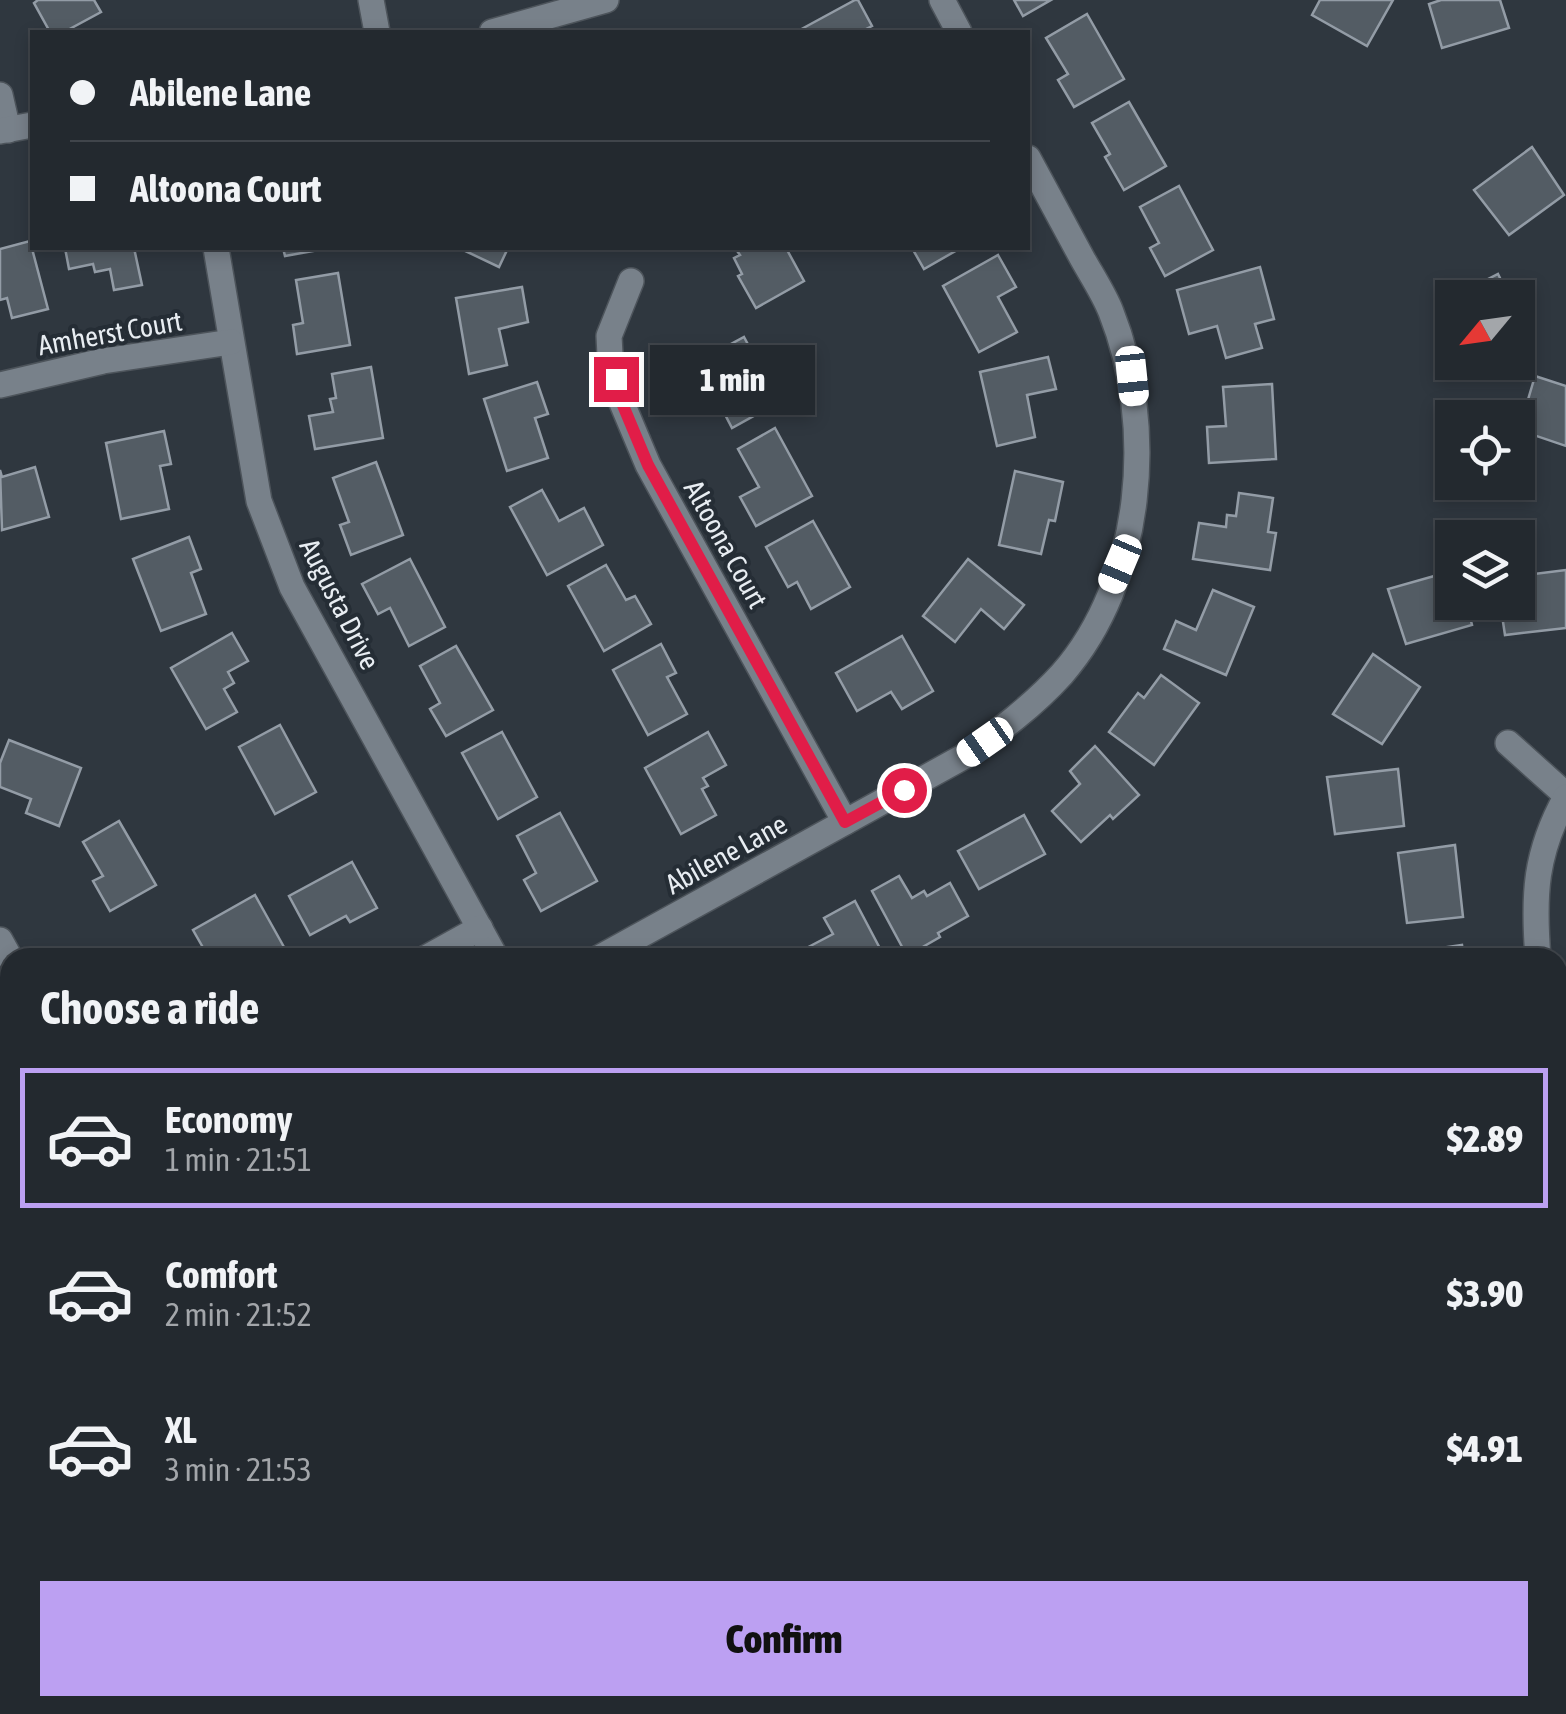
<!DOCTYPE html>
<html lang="en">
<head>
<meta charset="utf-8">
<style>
	:root { --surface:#23292f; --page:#2f353b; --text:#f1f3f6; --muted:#a3a6aa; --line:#40454b; --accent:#bca0f2 }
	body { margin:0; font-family:"Asap Condensed",sans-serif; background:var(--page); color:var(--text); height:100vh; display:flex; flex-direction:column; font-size:38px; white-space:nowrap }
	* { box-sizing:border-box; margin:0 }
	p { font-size:32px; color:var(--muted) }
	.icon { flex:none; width:55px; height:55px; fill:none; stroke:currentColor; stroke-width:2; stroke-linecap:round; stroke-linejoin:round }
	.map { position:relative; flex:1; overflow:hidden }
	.sheet { position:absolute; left:0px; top:948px; width:1568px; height:768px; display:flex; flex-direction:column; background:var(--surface); border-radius:30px 30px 0 0; box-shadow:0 5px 15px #0003,0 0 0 2px var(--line) }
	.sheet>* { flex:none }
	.top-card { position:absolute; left:30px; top:30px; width:1000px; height:220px; border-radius:0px; box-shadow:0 5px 15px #0003,0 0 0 2px var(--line); display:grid; align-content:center; height:220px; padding:0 40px; background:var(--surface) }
	.needle { width:65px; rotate:241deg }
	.tools { position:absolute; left:1435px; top:280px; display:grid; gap:20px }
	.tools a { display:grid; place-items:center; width:100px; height:100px; border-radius:0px; background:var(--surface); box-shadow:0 5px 15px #0003,0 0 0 2px var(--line); font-size:50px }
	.end { position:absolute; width:45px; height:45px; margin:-22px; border:12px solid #e11d48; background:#fff; box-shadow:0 0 0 5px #fff }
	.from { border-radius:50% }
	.bubble { position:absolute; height:70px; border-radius:0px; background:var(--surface); box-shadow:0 5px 15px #0003,0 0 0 2px var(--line); font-size:32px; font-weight:800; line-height:70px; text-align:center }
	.car { position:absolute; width:30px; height:60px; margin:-30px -15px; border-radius:12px; box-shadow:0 0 8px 2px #0007; background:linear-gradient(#fff 24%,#345 0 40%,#fff 0 76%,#345 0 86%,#fff 0) }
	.top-card b { display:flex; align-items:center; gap:35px; height:95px; font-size:38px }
	.top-card b+b { border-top:2px solid var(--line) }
	.top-card i { width:25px; height:25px; background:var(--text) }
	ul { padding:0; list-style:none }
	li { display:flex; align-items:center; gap:30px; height:140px; margin:0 20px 15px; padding:0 20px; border:5px solid transparent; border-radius:0px }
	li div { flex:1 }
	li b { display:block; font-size:38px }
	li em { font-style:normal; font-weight:800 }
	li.current { border-color:var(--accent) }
	li>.icon { width:90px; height:90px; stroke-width:1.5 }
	h2 { padding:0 40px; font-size:45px; line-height:120px }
	.button { display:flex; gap:20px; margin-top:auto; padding:20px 40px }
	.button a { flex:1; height:115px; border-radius:0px; background:var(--accent); color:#111; font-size:40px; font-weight:800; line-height:115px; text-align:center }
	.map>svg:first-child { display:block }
	.building { fill:#535c64; stroke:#939ca6; stroke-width:2.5 }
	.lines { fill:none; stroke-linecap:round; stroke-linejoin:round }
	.street-casing { stroke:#4d545b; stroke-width:28 }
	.secondary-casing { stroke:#4d545b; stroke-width:28 }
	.street { stroke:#78818a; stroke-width:25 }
	.secondary { stroke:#78818a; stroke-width:25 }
	.route { stroke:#e11d48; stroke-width:12 }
	.labels { text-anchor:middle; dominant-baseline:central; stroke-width:8; stroke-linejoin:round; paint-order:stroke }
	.street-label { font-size:28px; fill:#e8edf2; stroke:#252d35 }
</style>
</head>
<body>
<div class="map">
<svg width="1566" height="1714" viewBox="0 0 1566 1714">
	<rect width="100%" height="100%" fill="#2f373f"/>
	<g class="building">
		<path d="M38,0H94L101,12L64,32H50L34,3Z"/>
		<path d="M855,0H858L872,26L860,32H796Z"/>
		<path d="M1014,0H1051L1023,16Z"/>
		<path d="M1320,0H1393L1367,46L1312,15Z"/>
		<path d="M1441,0H1500L1509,28L1442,48L1429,4Z"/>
		<path d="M1087,14L1124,79L1074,107L1058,80L1068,74L1046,38Z"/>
		<path d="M1129,102L1166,166L1124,190L1105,157L1110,154L1092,123Z"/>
		<path d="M1532,147L1564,195L1509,235L1474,190Z"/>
		<path d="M1179,186L1213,250L1165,276L1150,248L1159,243L1140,207Z"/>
		<path d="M30,241L48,309L12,318L7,298L0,300V249Z"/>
		<path d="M65,248H134L142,285L114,290L110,269L95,272L93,264L69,269Z"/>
		<path d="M283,248H330L285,256Z"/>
		<path d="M459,248H508L499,267Z"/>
		<path d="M735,248H786L804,281L756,308L738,276L742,274L734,258L740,255Z"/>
		<path d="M912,248H959V249L924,269Z"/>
		<path d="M998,255L1016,287L998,297L1017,332L979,352L943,286Z"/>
		<path d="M1260,267L1274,319L1255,324L1262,348L1226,358L1217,326L1189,334L1177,290Z"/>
		<path d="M338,273L350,345L297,354L293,325L303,323L296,280Z"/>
		<path d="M1498,274L1510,298H1452V311L1447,300Z"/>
		<path d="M522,287L528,322L499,329L507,365L469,374L456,298Z"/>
		<path d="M1518,314L1530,338L1518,344Z"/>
		<path d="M744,337L779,402L732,428L717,399L725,395L705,358Z"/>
		<path d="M1048,357L1056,389L1027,395L1035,437L997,446L980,372Z"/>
		<path d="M371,367L383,438L315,449L309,416L333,412L330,399L336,398L332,374Z"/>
		<path d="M1535,376L1566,386V446L1519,430Z"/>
		<path d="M537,382L548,414L535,418L548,458L507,471L484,399Z"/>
		<path d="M1272,384L1276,459L1209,463L1207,427L1226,426L1223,387Z"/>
		<path d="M775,428L812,496L756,526L740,497L759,487L738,449Z"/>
		<path d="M164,431L171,464L160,466L169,509L121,519L106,443Z"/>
		<path d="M376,462L403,535L351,555L340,525L349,522L333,478Z"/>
		<path d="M35,467L49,517L2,530L0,470L2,477Z"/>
		<path d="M1015,471L1063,482L1055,521L1049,520L1041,554L999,545Z"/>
		<path d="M542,490L559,521L584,508L603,545L547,575L510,507Z"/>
		<path d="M1239,493L1273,498L1268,532L1276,533L1270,570L1193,559L1199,523L1226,527L1227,515L1236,516Z"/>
		<path d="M813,521L850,587L811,609L797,582L788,587L766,547Z"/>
		<path d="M189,537L201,569L191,573L206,614L161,631L133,559Z"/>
		<path d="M410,559L445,627L409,646L390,608L378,614L362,584Z"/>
		<path d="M968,559L1024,605L1004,629L981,609L955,642L923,616Z"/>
		<path d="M606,565L626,600L635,596L651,624L604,651L568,586Z"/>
		<path d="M1566,570V628L1505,635L1500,602H1518V576Z"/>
		<path d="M1452,571V602H1466L1472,625L1406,644L1388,589Z"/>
		<path d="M1213,590L1254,607L1226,675L1164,649L1176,621L1196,630Z"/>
		<path d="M232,633L248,661L228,672L234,683L224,689L237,712L206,729L171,668Z"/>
		<path d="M902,636L933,691L902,709L891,692L857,711L836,673Z"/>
		<path d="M661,644L676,673L667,677L687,714L648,735L613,670Z"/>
		<path d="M456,646L493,710L446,736L430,709L440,703L420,666Z"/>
		<path d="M1373,654L1420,687L1382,744L1333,714Z"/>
		<path d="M1161,675L1199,703L1154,765L1109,732L1138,693L1144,698Z"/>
		<path d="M280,725L316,792L275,814L239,747Z"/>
		<path d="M502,732L537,797L498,819L462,753Z"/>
		<path d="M708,732L726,765L703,778L708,786L702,789L716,815L681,834L645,768Z"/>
		<path d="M9,740L81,768L59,826L26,813L31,799L0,787V763Z"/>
		<path d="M1095,746L1139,795L1113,819L1110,815L1081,842L1052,811L1080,784L1070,771Z"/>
		<path d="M1398,769L1404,826L1335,834L1327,777Z"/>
		<path d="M560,813L597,881L541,911L524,880L536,873L517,836Z"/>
		<path d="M1024,815L1045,854L979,889L958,851Z"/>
		<path d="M119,821L156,885L110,911L93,881L103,876L83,842Z"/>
		<path d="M1455,845L1463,917L1407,923L1398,853Z"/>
		<path d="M352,862L377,908L350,922L346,916L310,935L289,896Z"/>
		<path d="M899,876L912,898L924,891L927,896L950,883L968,916L938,933L940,937L907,956L872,891Z"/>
		<path d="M255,895L289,956L254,958L250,952L239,958L234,948L216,958H209L193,930Z"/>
		<path d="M855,901L885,958H799L797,953L833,934L824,918Z"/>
		<path d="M1462,945L1464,958H1406V953Z"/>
		<path d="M10,1295V1342L0,1347V1301Z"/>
		<path d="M1558,1516L1564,1523L1566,1521V1575L1558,1566Z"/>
		<path d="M0,1586L10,1594V1614L0,1627Z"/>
		<path d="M25,1705H67L59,1714H36Z"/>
		<path d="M218,1705H270L279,1713L227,1714Z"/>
		<path d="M432,1705H496L501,1714H428L425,1709Z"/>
		<path d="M878,1705H908L891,1714H883Z"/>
		<path d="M1245,1705H1269L1274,1714H1229Z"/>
		<path d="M1294,1705H1337L1320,1714H1299Z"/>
	</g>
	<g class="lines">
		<g class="street-casing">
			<g id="street">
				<path d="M371,0L377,32"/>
				<path d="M942,0L959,32"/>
				<path d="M0,95L8,130"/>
				<path d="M216,248L259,501L292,587L496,958"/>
				<path d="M631,281L609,336L610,355L622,403L648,465L845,822"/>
				<path d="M0,385L103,361L231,342"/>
				<path d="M1508,743L1566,795"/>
				<path d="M0,940L10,958"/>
				<path d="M426,958L480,928"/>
				<path d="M599,958L963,757C998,732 1033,706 1062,674C1144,580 1156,425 1111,312C1104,294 1092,276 1082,258C1064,225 1046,191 1028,158"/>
				<path d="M1538,958C1533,895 1535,853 1566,797"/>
				<path d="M0,1189L10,1183"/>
				<path d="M1558,1209L1566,1319"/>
				<path d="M1558,1378L1566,1332"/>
				<path d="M799,1705L803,1714"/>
				<path d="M1048,1714L1065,1705"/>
			</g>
		</g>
		<g class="secondary-casing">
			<g id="secondary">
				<path d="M492,32L606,0"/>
				<path d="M0,131L32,125"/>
			</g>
		</g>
		<use href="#street" class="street"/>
		<use href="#secondary" class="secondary"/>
	</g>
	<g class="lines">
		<path class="route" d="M616,379L622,403L648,465L845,822L904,790"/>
	</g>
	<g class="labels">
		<g class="street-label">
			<text transform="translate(110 333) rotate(-10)">Amherst Court</text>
			<text transform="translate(726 544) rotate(61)">Altoona Court</text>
			<text transform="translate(340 604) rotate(63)">Augusta Drive</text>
			<text transform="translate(726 854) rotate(-29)">Abilene Lane</text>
		</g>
	</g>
</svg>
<div class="tools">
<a><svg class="needle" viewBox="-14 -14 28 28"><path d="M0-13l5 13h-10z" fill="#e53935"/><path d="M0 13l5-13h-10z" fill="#a3a6aa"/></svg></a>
<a><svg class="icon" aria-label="locate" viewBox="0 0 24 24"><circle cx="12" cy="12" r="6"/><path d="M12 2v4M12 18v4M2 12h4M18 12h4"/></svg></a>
<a><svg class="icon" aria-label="layers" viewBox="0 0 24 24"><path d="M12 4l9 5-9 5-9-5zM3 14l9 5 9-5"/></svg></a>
</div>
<i class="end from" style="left:904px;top:790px"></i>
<i class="end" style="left:616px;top:379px"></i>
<div class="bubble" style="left:650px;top:345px;width:165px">1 min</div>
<i class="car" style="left:1132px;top:376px;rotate:174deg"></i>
<i class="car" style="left:1120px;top:564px;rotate:203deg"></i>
<i class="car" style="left:985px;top:742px;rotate:235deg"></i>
<div class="top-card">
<b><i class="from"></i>Abilene Lane</b>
<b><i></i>Altoona Court</b>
</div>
<section class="sheet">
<h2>Choose a ride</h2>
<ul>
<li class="current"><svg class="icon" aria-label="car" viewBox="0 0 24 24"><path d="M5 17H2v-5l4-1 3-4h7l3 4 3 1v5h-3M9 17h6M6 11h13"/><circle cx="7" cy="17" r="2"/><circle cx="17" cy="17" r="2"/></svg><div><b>Economy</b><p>1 min · 21:51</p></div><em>$2.89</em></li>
<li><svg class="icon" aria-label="car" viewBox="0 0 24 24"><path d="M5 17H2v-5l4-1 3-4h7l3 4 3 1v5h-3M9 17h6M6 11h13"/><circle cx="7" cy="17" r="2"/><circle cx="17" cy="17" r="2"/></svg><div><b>Comfort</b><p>2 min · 21:52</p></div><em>$3.90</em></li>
<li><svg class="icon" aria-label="car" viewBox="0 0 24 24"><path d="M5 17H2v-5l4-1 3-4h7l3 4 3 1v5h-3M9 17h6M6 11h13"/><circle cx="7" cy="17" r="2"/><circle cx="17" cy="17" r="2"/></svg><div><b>XL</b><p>3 min · 21:53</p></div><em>$4.91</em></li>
</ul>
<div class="button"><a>Confirm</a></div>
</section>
</div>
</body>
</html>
